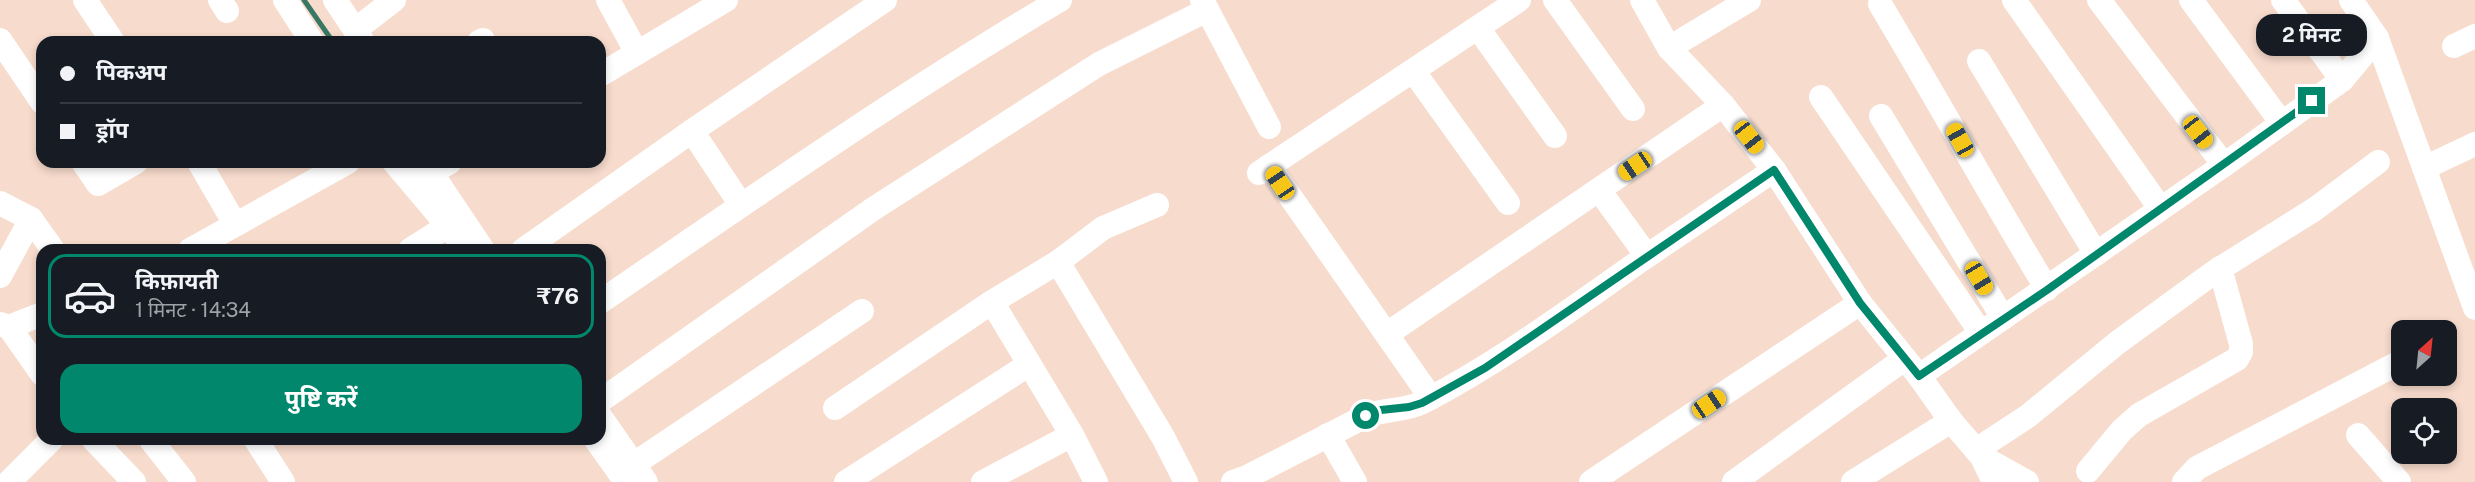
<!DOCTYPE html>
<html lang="hi">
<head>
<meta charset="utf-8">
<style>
	:root { --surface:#171b24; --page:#242831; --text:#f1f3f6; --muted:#9ea1a6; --line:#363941; --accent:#01876c }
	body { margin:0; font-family:"Public Sans","Noto Sans Devanagari",sans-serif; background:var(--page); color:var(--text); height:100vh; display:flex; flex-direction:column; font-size:22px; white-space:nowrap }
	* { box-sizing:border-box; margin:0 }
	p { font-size:20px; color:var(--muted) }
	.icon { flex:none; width:33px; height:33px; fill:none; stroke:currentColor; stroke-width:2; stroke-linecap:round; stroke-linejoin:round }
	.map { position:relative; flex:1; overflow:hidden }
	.sheet { position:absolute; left:36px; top:244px; width:570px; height:201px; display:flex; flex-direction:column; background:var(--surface); border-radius:18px; box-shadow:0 3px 9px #0003 }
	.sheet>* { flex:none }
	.hud { position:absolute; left:36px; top:36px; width:570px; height:132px; border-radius:18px; box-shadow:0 3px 9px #0003; display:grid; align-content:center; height:132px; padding:0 24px; background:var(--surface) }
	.needle { width:39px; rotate:27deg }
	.tools { position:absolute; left:2391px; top:320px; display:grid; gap:12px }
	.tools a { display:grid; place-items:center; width:66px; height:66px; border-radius:12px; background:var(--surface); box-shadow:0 3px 9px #0003; font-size:30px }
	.end { position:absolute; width:27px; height:27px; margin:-14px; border:8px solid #01876c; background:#fff; box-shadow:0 0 0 3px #fff }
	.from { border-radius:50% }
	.bubble { position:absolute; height:42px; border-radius:18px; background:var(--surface); box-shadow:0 3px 9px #0003; font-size:20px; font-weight:700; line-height:42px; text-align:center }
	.car { position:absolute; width:18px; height:36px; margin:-18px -9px; border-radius:8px; box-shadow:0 0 4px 2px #0007; background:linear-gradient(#f5c518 24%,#345 0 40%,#f5c518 0 76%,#345 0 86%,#f5c518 0) }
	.hud b { display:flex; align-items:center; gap:21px; height:57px; font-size:22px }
	.hud b+b { border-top:2px solid var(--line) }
	.hud i { width:15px; height:15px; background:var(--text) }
	ul { padding:10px 0 0; list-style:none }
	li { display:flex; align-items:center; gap:18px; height:84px; margin:0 12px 9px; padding:0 12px; border:3px solid var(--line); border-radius:18px }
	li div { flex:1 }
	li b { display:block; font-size:22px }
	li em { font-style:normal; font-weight:700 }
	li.active { border-color:var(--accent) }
	li>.icon { width:54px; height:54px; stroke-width:1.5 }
	.cta { display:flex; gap:12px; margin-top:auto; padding:12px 24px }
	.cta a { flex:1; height:69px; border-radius:18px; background:var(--accent); color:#fff; font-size:24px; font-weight:700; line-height:69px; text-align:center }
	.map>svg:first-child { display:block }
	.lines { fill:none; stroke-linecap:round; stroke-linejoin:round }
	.stream { stroke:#387764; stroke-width:5 }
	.minor { stroke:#fff; stroke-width:24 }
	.route { stroke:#01876c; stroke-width:8 }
</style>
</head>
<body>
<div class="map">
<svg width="2475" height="482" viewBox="0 0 2475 482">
	<rect width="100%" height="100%" fill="#f7dbcc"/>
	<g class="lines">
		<path class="stream" d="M304,0L333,42"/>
		<g class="minor">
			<path d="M85,0L113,42"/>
			<path d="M220,0L227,11"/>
			<path d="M285,0L312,42"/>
			<path d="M335,0L363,42"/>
			<path d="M608,0L637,53"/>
			<path d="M1202,0L1269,127"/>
			<path d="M1555,0L1633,109"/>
			<path d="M1642,0L1669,48L1723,105L1774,170L1860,303L1919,376L1951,421L1982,457L1994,482"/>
			<path d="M2014,0L2160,208"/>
			<path d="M2099,0L2224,165L2342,80L2377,38"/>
			<path d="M2191,0L2281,122"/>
			<path d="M2283,0L2342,80"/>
			<path d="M2351,0L2377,38L2475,308"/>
			<path d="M1880,4C1937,99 1990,195 2047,289"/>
			<path d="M1478,28L1555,136"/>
			<path d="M355,30L394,0"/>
			<path d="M0,40L42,102"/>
			<path d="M479,42L483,40"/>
			<path d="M2454,46L2475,36"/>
			<path d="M1669,48L1749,0"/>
			<path d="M1979,61L2096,254"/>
			<path d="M1414,72L1508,203"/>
			<path d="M600,75L726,0"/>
			<path d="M1821,97L1981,333"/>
			<path d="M1881,116L2003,318"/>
			<path d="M692,131L741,205"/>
			<path d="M83,162L98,184L136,162"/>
			<path d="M199,162L235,224"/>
			<path d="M394,162L448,226L466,250"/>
			<path d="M424,162L483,250"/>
			<path d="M1269,166L1431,398"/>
			<path d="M2424,168L2475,144"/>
			<path d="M431,173L450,162"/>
			<path d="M1259,173L1519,0"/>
			<path d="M1599,190L1647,256L1774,170"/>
			<path d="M0,203L31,219"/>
			<path d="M190,250L348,162"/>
			<path d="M410,250L448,226"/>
			<path d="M523,250L692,131L885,0"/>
			<path d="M1058,262L1103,228L1157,205"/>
			<path d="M0,276L31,219L53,250"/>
			<path d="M600,302C751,199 902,93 1060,0"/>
			<path d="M992,302L1058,262L1163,437L1186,482"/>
			<path d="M0,324L9,327L42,374"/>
			<path d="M9,327L42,314"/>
			<path d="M1387,334L1723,105"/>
			<path d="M1919,376L2224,165"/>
			<path d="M600,401L873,209L1099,64L1207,10"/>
			<path d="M835,408L992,302L1072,435L1096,482"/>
			<path d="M600,416L646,482"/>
			<path d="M1328,435L1355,482"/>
			<path d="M2358,435L2399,482"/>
			<path d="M94,440L134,482"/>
			<path d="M151,440L184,482"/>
			<path d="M256,440L283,482"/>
			<path d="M596,440L626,482"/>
			<path d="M1976,450L2028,416L2117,343L2213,273L2315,209L2378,162"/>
			<path d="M1982,457L2027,482"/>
			<path d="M634,464L862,311"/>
			<path d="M2088,471L2122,430L2139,415L2237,359L2241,352V344L2220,268"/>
			<path d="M9,482L51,440"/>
			<path d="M846,482L1028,365"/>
			<path d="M983,482L1072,435"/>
			<path d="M1233,482L1247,477L1366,416C1384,409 1406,411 1423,402C1502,361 1574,307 1647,256"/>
			<path d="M1591,482L1860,303"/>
			<path d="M1734,482L1904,359"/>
			<path d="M1853,482L1951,421"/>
			<path d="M2184,482L2197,468L2402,361"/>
		</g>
	</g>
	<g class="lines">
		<path class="route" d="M1366,416L1381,410L1409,407L1422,403L1485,368L1774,170L1860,303L1919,376L2047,290L2312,101"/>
	</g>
</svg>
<div class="tools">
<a><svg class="needle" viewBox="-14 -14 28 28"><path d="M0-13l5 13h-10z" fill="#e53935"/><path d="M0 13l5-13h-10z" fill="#9ea1a6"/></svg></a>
<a><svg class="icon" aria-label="locate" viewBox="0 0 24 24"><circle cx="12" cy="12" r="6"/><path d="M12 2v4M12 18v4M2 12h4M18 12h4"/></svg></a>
</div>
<i class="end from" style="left:1366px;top:416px"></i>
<i class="end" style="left:2312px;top:101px"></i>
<div class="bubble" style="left:2256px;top:14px;width:111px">2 मिनट</div>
<i class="car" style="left:2198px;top:132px;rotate:142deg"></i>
<i class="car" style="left:1749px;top:137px;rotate:142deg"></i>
<i class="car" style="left:1960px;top:140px;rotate:331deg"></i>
<i class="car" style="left:1635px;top:166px;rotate:236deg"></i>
<i class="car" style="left:1280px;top:183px;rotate:326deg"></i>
<i class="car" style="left:1979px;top:278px;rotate:149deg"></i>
<i class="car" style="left:1709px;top:404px;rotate:56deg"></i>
<div class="hud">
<b><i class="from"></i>पिकअप</b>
<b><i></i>ड्रॉप</b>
</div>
<section class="sheet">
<ul>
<li class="active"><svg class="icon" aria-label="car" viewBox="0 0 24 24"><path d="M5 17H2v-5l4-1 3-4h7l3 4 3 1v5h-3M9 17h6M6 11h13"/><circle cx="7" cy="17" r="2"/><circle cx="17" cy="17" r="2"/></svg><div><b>किफ़ायती</b><p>1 मिनट · 14:34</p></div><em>₹76</em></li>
</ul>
<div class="cta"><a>पुष्टि करें</a></div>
</section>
</div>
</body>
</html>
